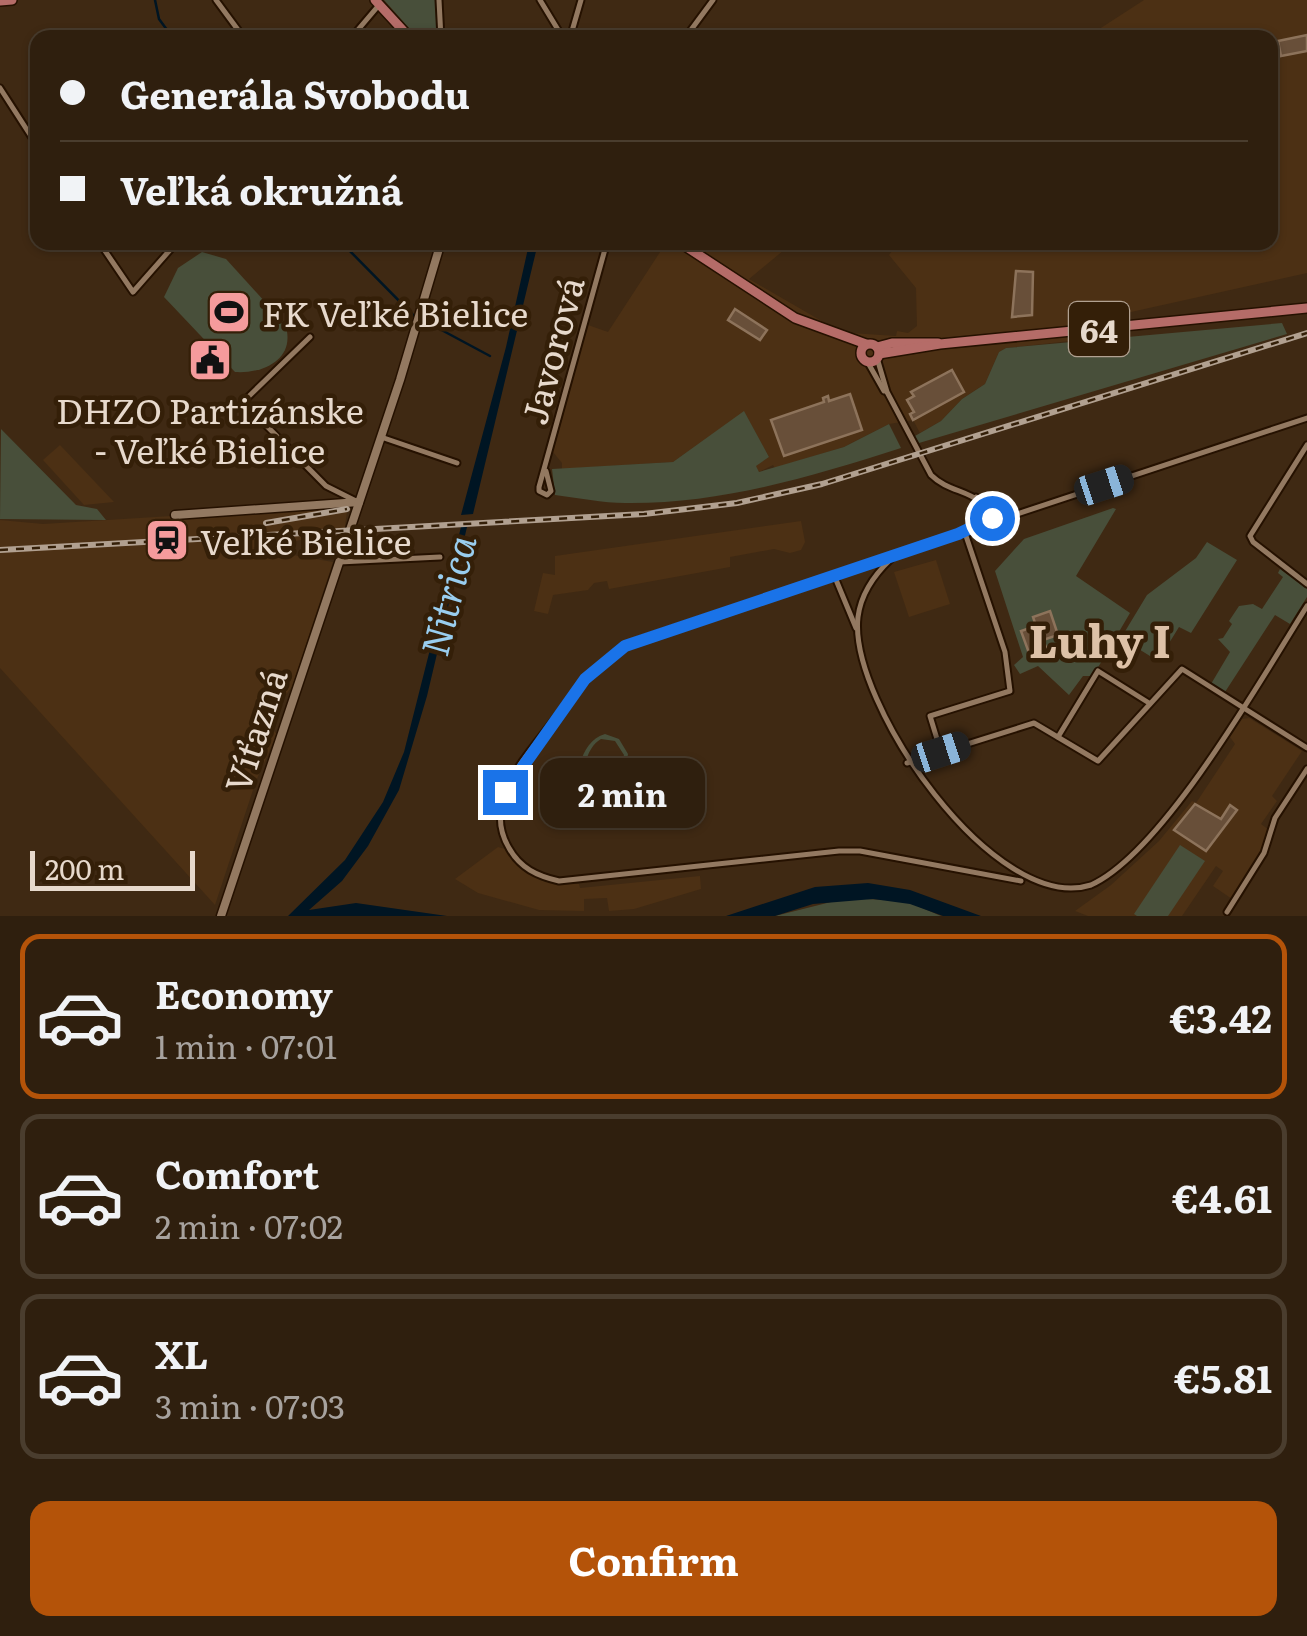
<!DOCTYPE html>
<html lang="en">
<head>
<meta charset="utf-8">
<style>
	:root { --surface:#2f1f0e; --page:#372717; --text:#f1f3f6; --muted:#a7a29e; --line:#4a3d2e; --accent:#b45309 }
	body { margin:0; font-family:Literata,serif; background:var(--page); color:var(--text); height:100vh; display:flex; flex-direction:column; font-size:38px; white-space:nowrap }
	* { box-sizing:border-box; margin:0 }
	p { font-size:32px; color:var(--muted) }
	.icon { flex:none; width:55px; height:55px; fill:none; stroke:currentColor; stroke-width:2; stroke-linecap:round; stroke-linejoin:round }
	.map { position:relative; height:916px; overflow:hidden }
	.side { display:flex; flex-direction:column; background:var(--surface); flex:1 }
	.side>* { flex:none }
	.hud { position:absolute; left:30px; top:30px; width:1248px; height:220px; border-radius:20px; box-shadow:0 2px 8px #0004,0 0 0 2px var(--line); display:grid; align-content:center; height:220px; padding:0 30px; background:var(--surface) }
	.scale { position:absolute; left:30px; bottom:25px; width:165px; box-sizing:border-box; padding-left:10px; border:5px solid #e7d9cc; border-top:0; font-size:28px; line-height:35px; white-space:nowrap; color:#e7d9cc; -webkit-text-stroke:8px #341f08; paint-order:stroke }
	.end { position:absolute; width:45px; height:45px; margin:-22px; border:12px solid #1a73e8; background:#fff; box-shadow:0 0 0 5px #fff }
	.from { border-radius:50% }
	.bubble { position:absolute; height:70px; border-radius:20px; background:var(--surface); box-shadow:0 2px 8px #0004,0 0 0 2px var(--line); font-size:32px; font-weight:700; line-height:70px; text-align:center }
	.car { position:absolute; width:30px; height:60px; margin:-30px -15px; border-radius:12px; box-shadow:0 0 8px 2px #0007; background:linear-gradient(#222 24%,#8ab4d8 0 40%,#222 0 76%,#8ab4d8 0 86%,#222 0) }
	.hud b { display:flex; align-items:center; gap:35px; height:95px; font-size:38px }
	.hud b+b { border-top:2px solid var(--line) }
	.hud i { width:25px; height:25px; background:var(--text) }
	ul { padding:18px 0 0; list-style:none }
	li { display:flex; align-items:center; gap:30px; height:165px; margin:0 20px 15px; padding:0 10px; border:5px solid var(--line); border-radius:20px }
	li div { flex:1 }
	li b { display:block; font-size:38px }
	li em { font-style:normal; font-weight:700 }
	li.on { border-color:var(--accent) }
	li>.icon { width:90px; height:90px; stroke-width:1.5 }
	.action { display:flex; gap:20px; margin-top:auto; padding:20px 30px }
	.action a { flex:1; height:115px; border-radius:20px; background:var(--accent); color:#fff; font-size:40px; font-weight:700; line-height:115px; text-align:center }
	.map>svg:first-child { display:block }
	.built { fill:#4c3014 }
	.green { fill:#484f3a; fill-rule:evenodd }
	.water { fill:#001523 }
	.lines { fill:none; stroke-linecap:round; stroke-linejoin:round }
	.stream { stroke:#001523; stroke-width:2.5 }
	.building { fill:#684f39; stroke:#8d735b; stroke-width:2.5 }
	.street-casing { stroke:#251100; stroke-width:9 }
	.secondary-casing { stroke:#251100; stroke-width:11 }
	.primary-casing { stroke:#251100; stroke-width:12 }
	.street { stroke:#937961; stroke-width:5 }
	.secondary { stroke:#937961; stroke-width:8 }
	.primary { stroke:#b56c68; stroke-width:9 }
	.rail-casing { stroke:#b1a090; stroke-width:6 }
	.rail { stroke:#341f08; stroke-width:2.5; stroke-dasharray:8; stroke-linecap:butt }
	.route { stroke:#1a73e8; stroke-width:12 }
	.labels { text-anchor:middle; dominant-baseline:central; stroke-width:9; stroke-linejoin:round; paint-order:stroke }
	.shield { fill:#341f08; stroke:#b1a191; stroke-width:2.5 }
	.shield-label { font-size:32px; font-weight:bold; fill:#e7d9cc }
	.poi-label { font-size:35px; fill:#e7d9cc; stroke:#341f08; text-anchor:start }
	.street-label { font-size:35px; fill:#e7d9cc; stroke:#341f08 }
	.water-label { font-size:38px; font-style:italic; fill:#99cdee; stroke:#341f08 }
	.district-label { font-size:45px; font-weight:bold; fill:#ddc1a7; stroke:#341f08 }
</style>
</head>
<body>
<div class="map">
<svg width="1307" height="916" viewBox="0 0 1307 916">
	<rect width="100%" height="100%" fill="#3f2913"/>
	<g class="built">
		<path d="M1144,0H1307V273L1113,316V323L1106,337L1006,348L999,352L985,384L962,399L941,421L920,433L913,420L889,424L844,447L775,468L773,465L759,472L755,466L769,457L744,412L673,462L562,469V463L553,452L588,325L608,332L662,249L681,243H778L784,250L749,279L832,327L851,333L896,336L897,331L908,333L917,326L916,288L889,255L892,251L885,243L1270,242V38L1087,37Z"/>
		<path d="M60,445L114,502L84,505L43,460Z"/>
		<path d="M348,505L344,533L252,548L333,562L292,687L264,722L277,734L256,781L215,905L0,668V520L43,524Z"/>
		<path d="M801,521L805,542L801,550L790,553L774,549L730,557V567L609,589L607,581L594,583L588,590L553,595L548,614L534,611L543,573L555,575V556Z"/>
		<path d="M936,560L950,604L909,617L894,572Z"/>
		<path d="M1249,718L1302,751L1272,796L1277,801L1261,824L1269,830L1262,852L1232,899L1213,886L1223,871L1216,866L1182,916H1088L1075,911L1111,885L1159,841L1192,801L1196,803L1235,744L1230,737L1242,719Z"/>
		<path d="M498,847L505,849L526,873L545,882L579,884L580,888L700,876L701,889L634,909L609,911L607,898L584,899V911L539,910L478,893L455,879Z"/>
	</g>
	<g class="green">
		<path d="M384,0H437L439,37H417Z"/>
		<path d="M202,252L226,259L285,324C297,358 264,374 235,372L164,297L178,268Z"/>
		<path d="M1282,323L1287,334L919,443L915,436L941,421L962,399L985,384L999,352L1006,348Z"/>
		<path d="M744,411L769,457L756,466L759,472L844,447L889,424L901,448C813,476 725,503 631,503C607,504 580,498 555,495L552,469L673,462Z"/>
		<path d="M1,429L76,505L97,509L106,520L0,519Z"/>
		<path d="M1113,508L1116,509L1076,576L1130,613L1093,676H1083L1069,695L1038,666L1020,674L1014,665L1023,657L995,571L1024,539Z"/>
		<path d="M1207,542L1237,560L1191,633L1179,627L1158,661L1121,638L1147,595L1196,558Z"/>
		<path d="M1280,569L1307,589V597L1290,624L1275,615L1225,692L1211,684L1230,652L1218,639L1223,638L1232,624L1229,621L1239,606L1253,604L1262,609L1283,577L1278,573Z"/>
		<path d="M605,734L619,739L628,754C624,777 626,802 598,806L583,797C573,776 581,741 605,734ZM601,739L615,741L624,755L622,760L606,756L603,766L591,763L587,777L613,784L622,766L617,792L600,801L587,794C580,777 585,748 601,739Z"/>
		<path d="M1180,845L1205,861L1168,916H1137L1134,914Z"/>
		<path d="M847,898L906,901L941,916H775Z"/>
	</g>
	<g class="water">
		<path d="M538,243L473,514L461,515L506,347L529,244Z"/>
		<path d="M461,527H467L427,696L399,790L368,846L342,881L309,910L356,903L447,916H288L345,860L383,802L404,752Z"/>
		<path d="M868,883L910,890L981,916H943L910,904L873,899L813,904L775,916H726L815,887Z"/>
	</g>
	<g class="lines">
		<g class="stream">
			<path d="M155,0L159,19L173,38"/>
			<path d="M341,242L414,316"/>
			<path d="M421,319L490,356"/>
		</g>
	</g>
	<g class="building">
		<path d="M1307,35V51L1281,56L1278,41Z"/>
		<path d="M1016,271L1033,272L1032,315L1012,317Z"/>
		<path d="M735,309L767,330L760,340L728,320Z"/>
		<path d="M952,370L964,392L913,420L910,414L914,412L907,400L914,396L911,392Z"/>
		<path d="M850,394L862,430L784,456L771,420L824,402L823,398L828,396L829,401Z"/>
		<path d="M1050,611L1058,635L1043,640L1046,647L1029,653L1021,631L1036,626L1033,617Z"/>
		<path d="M1195,804L1221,819L1230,805L1237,810L1206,851L1174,830Z"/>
	</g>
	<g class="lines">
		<g class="street-casing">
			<g id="street">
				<path d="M216,0L244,38"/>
				<path d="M439,0L441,38"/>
				<path d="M540,0L563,38"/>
				<path d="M351,38L379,5"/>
				<path d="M570,38L581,0"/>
				<path d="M685,38L713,0"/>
				<path d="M0,88L38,147"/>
				<path d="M99,242L133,292L177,242"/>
				<path d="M310,337L243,402L326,486L356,501"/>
				<path d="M877,358L887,392L931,475C953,497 984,487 993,525"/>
				<path d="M867,361L884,391"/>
				<path d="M381,437L457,463"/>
				<path d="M1307,445L1250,536L1253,542L1307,584"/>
				<path d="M546,471L551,491L547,495L539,491V487L607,242"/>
				<path d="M976,497L979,523L957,534L639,640C598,658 577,691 550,725C524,759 482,803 509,848C520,868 537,876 559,881L839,851H860L1021,881"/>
				<path d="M992,518L1014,515L1307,418"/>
				<path d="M965,533L988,530L1010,517"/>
				<path d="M891,559C874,575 861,593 858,617C848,702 995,916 1091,885C1164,852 1262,677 1307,606"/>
				<path d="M339,562L440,557"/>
				<path d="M834,575L856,628"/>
				<path d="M1058,737L1098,671L1149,703"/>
				<path d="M941,752L930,716L1010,691L1005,652L965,533"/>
				<path d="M907,763L1034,723L1098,761L1182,669L1307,748"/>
				<path d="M1227,912L1264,853L1275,818L1307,769"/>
			</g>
		</g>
		<g class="secondary-casing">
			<g id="secondary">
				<path d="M175,515L359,502"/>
				<path d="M221,916L400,380L441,242"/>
			</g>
		</g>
		<g class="primary-casing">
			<g id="primary">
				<path d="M375,0L410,38"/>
				<path d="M0,1L12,0"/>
				<path d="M679,242L795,318L866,344"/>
				<circle cx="870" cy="353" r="9"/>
				<path d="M877,347L892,343H938"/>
				<path d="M879,354L940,344L1307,308"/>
			</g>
		</g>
		<use href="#street" class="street"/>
		<use href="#secondary" class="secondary"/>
		<use href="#primary" class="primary"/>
		<g class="rail-casing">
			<g id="rail">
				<path d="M266,523L347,509"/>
				<path d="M0,550L644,514L737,503L822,484L1307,333"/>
			</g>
		</g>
		<use href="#rail" class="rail"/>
	</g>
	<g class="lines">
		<path class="route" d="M505,792L585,679L625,646L958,534L979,524L984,516L992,518"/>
	</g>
	<defs>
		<g id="stadium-square" transform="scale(2.25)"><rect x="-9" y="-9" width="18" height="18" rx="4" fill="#f59b9c" stroke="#341f08"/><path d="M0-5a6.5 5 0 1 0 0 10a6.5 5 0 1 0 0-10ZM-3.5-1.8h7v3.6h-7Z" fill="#111"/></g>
		<g id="civic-square" transform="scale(2.25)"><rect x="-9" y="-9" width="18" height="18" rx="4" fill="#f59b9c" stroke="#341f08"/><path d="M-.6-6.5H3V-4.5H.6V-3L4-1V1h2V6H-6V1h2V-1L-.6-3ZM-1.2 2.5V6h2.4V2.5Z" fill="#111"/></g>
		<g id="station-square" transform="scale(2.25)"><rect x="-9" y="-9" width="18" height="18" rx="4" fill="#f59b9c" stroke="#341f08"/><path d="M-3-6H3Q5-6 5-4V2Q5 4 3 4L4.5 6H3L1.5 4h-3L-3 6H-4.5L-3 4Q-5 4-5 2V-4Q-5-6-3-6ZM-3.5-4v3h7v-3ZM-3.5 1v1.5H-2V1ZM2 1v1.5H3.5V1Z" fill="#111"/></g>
	</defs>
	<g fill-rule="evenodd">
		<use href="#stadium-square" x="229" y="312"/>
		<use href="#civic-square" x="210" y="360"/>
		<use href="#station-square" x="167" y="540"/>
	</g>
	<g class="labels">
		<rect class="shield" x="1069" y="302" width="60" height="54" rx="8"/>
		<g class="shield-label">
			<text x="1099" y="329">64</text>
		</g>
		<g class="poi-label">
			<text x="262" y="312">FK Veľké Bielice</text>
			<text x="210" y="409" text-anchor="middle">DHZO Partizánske<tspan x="210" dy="40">- Veľké Bielice</tspan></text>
			<text x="200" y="540">Veľké Bielice</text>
		</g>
		<g class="street-label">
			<text transform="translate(551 350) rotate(-75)">Javorová</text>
			<text transform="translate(254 730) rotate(-72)">Víťazná</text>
		</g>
		<g class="water-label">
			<text transform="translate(446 595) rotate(-76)">Nitrica</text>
		</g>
		<g class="district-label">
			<text x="1100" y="638">Luhy I</text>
		</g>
	</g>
</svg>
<div class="scale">200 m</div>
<i class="end from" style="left:992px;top:518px"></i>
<i class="end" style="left:505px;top:792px"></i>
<div class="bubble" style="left:540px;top:758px;width:165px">2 min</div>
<i class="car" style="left:1104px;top:485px;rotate:72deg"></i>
<i class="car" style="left:941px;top:752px;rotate:72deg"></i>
<div class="hud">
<b><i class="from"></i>Generála Svobodu</b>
<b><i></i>Veľká okružná</b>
</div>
</div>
<section class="side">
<ul>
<li class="on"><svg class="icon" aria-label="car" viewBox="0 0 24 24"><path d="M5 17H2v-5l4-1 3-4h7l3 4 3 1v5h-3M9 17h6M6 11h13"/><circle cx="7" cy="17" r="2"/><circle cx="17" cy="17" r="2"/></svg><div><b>Economy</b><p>1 min · 07:01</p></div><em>€3.42</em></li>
<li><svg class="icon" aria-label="car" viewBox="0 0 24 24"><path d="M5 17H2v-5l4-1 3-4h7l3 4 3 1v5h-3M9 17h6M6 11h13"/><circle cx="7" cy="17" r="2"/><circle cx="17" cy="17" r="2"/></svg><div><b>Comfort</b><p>2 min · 07:02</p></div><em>€4.61</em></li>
<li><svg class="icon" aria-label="car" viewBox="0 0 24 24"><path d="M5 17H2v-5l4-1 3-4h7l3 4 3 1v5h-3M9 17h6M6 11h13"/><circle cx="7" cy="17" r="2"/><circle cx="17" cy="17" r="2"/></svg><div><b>XL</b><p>3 min · 07:03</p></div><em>€5.81</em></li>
</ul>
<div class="action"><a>Confirm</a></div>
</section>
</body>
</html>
